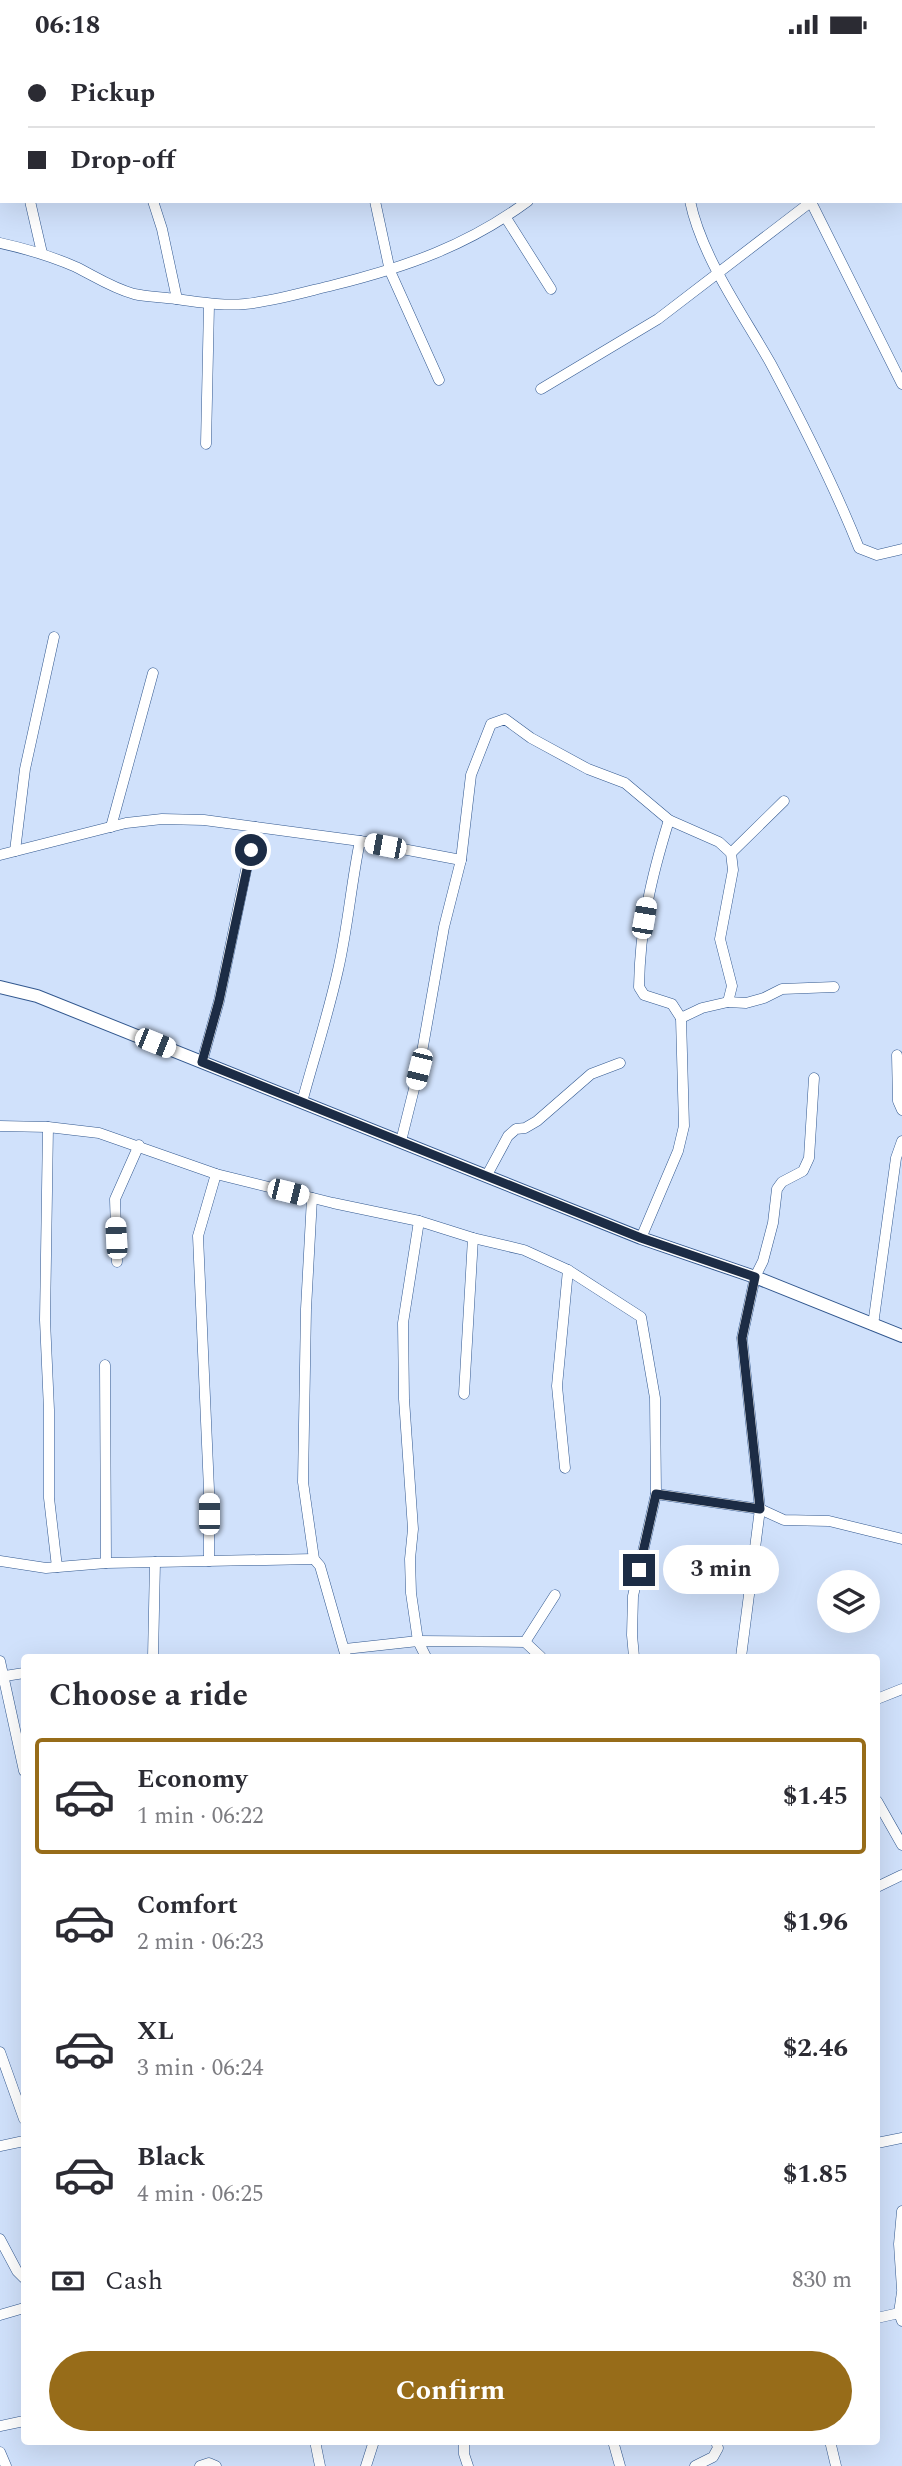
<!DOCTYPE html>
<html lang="en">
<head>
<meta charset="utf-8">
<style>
	:root { --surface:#fff; --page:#f2f2f3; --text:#2b2b33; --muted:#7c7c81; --line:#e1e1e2; --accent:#976c19 }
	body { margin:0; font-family:Spectral,serif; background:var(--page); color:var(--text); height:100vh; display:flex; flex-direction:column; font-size:26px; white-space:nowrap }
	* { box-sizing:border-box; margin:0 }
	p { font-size:23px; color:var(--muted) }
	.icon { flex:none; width:38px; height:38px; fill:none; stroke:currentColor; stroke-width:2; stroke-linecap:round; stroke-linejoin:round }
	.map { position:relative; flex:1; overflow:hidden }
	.details { position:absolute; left:21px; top:1605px; width:859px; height:791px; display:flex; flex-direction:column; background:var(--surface); border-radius:7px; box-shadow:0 7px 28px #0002 }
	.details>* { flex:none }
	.banner { position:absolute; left:0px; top:0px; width:903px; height:154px; box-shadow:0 7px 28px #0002; display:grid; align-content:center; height:154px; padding:0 28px; background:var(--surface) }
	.buttons { position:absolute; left:817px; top:1521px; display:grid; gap:14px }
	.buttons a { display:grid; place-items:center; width:63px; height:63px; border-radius:50%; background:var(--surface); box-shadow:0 7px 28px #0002; font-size:35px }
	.end { position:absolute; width:32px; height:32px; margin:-16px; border:9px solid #1c2c45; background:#fff; box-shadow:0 0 0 4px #fff }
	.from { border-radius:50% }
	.bubble { position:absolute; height:49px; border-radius:24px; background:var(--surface); box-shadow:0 7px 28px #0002; font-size:23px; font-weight:700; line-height:49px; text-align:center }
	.car { position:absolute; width:21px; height:42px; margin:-21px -10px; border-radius:9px; box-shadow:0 0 5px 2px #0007; background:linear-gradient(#fff 24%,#345 0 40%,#fff 0 76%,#345 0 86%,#fff 0) }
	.banner b { display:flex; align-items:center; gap:24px; height:66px; font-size:26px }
	.banner b+b { border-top:2px solid var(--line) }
	.banner i { width:18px; height:18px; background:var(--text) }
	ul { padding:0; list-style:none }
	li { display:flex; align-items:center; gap:21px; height:116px; margin:0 14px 10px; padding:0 14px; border:4px solid transparent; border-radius:7px }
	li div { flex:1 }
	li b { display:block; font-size:26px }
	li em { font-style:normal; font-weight:700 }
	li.current { border-color:var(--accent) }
	li>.icon { width:63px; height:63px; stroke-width:1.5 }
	h2 { padding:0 28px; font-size:32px; line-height:84px }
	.pay { display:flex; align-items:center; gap:18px; height:77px; padding:0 28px; font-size:26px }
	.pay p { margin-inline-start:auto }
	.button { display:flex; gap:14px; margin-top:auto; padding:14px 28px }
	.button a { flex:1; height:80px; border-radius:42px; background:var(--accent); color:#fff; font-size:28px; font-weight:700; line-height:80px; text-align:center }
	.status { display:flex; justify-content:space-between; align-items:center; height:49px; padding:0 35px; background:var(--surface); direction:ltr }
	.status svg { height:19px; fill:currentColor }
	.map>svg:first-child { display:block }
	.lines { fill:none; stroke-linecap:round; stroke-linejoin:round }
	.minor-casing { stroke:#32588f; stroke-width:11 }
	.tertiary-casing { stroke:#32588f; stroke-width:14 }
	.minor { stroke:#fff; stroke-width:10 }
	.tertiary { stroke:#fff; stroke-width:12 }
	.route { stroke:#1c2c45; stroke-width:9 }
</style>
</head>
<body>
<div class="status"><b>06:18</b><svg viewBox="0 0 49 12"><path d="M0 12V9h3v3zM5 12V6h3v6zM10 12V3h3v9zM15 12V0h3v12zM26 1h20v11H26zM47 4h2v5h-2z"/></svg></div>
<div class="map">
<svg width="902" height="2417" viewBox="0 0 902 2417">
	<rect width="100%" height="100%" fill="#d0e1fb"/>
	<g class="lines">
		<g class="minor-casing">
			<g id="minor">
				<path d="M100,0L101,2"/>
				<path d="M328,0L329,2"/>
				<path d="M661,0L662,2"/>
				<path d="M753,0V2"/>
				<path d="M344,2L358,0"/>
				<path d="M0,55L2,60"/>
				<path d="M901,101L902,103"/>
				<path d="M30,152L42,204"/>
				<path d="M153,152L162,180L177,250"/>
				<path d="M375,152L390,222L439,331"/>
				<path d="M690,152C702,209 743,265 771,315C803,375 834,436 859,499L877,506L902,500"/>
				<path d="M811,153L902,335"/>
				<path d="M506,169L551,240"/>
				<path d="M0,194C27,200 51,207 76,218C96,228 112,239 134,245C148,248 162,248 176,250C200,253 221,257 245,255C275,252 305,243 334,236C406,218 467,197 528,152"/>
				<path d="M541,340L658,270L812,152"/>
				<path d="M206,395L209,256"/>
				<path d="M669,771C651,829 640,877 639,938L644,946L672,955L681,969"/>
				<path d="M111,778L153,624"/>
				<path d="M15,802L25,720L54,588"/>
				<path d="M731,804L784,752"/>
				<path d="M0,806L126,774L162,770L204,771L360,792L461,811"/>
				<path d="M728,953L746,954L764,949L782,940L834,938"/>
				<path d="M897,1006L898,1052L902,1061"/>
				<path d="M202,1013L219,952L255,778"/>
				<path d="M302,1053C314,1009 328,966 338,921C348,878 351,835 360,792"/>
				<path d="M0,1077L48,1078L99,1084L216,1125L333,1154L419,1172L473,1189L524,1201L568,1221L641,1268L655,1349L656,1445L633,1547L632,1586L634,1608"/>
				<path d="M48,1078L45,1271L49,1361V1449L57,1518"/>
				<path d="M401,1092L419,1020L444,878L461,811L471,726L491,675L505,670L531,689L588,720L625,734L669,771L719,793L731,804L733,821L720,890L732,937L728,953L702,959L681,969L684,1077L678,1102L641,1189"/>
				<path d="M487,1126L508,1087L516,1080L525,1079L537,1072L591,1025L620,1014"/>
				<path d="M312,1149L306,1260L303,1433L314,1510L320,1517L346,1608"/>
				<path d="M419,1172L403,1274L404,1350L413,1480L410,1510L411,1544L418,1592L426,1608"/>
				<path d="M117,1213L115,1150L139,1096"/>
				<path d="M873,1276L896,1109L902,1092"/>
				<path d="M105,1316L106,1514"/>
				<path d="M464,1345L473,1189"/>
				<path d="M565,1419L557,1337L568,1221"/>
				<path d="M656,1445L760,1460L784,1471L829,1472L902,1490"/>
				<path d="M0,1512L46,1519L106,1514L314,1510"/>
				<path d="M209,1512V1441L198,1187L216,1125"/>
				<path d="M525,1593L555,1546"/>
				<path d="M345,1600L418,1592L525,1593L541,1608"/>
				<path d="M153,1608L155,1513"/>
				<path d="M741,1608L760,1460L742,1289L755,1228L763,1212L773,1174L777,1140L782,1133L803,1122L809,1109L814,1029"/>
				<path d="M0,1612L24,1722"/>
				<path d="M5,1627L24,1624"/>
				<path d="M877,1650L902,1640"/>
				<path d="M877,1752L902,1796"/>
				<path d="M877,1838L902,1826"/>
				<path d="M0,2003L24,2070"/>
				<path d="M877,2094L902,2089"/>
				<path d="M0,2097L24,2092"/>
				<path d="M902,2162L899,2195L902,2240"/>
				<path d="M0,2190L17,2222L24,2229"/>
				<path d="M902,2243L899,2264L902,2272"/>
				<path d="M0,2266L24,2259"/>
				<path d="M877,2269L899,2264"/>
				<path d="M0,2377L24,2372"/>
				<path d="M315,2392L320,2417"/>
				<path d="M464,2392V2405L468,2417"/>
				<path d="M613,2392L620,2417"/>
				<path d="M830,2392L836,2417"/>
				<path d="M0,2403L6,2417"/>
				<path d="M200,2417L209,2414L216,2417"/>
				<path d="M366,2417L374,2392"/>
				<path d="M695,2417L713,2408L718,2399L716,2392"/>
			</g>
		</g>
		<g class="tertiary-casing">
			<path id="tertiary" d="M0,938L37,947L641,1189L755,1228L902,1287"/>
		</g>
		<use href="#minor" class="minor"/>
		<use href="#tertiary" class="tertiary"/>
	</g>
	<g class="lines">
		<path class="route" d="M251,801L219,952L202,1013L641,1189L755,1228L742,1289L760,1460L656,1445L639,1521"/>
	</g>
</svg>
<div class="buttons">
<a><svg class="icon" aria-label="layers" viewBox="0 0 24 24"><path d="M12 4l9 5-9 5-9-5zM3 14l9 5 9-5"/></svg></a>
</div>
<i class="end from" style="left:251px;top:801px"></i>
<i class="end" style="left:639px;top:1521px"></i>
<div class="bubble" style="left:663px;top:1496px;width:116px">3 min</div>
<i class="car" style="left:385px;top:797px;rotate:281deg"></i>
<i class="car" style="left:644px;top:869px;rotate:10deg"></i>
<i class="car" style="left:155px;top:994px;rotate:112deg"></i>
<i class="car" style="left:419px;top:1020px;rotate:194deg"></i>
<i class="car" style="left:288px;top:1143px;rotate:104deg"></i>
<i class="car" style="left:116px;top:1189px;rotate:357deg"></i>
<i class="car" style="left:209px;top:1465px;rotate:0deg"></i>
<div class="banner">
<b><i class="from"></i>Pickup</b>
<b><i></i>Drop-off</b>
</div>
<section class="details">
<h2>Choose a ride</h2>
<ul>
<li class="current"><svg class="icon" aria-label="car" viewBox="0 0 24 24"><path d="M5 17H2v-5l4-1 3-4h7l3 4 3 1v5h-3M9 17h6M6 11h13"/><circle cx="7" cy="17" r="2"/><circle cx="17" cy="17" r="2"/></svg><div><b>Economy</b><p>1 min · 06:22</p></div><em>$1.45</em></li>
<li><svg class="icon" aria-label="car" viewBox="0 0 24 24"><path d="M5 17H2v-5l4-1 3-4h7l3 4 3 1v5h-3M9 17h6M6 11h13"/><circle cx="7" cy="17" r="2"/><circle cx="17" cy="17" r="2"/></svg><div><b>Comfort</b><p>2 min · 06:23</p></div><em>$1.96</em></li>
<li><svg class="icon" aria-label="car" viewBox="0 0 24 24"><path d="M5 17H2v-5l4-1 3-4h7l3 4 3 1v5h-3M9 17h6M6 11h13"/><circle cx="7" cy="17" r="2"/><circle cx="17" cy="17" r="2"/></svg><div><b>XL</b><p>3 min · 06:24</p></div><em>$2.46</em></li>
<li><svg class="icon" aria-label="car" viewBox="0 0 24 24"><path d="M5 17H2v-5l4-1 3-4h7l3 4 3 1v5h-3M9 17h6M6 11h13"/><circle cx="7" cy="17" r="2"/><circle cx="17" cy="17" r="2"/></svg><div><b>Black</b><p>4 min · 06:25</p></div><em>$1.85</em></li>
</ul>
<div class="pay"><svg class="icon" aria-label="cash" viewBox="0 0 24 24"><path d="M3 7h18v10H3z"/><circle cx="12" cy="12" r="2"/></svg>Cash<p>830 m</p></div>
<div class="button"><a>Confirm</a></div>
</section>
</div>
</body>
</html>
